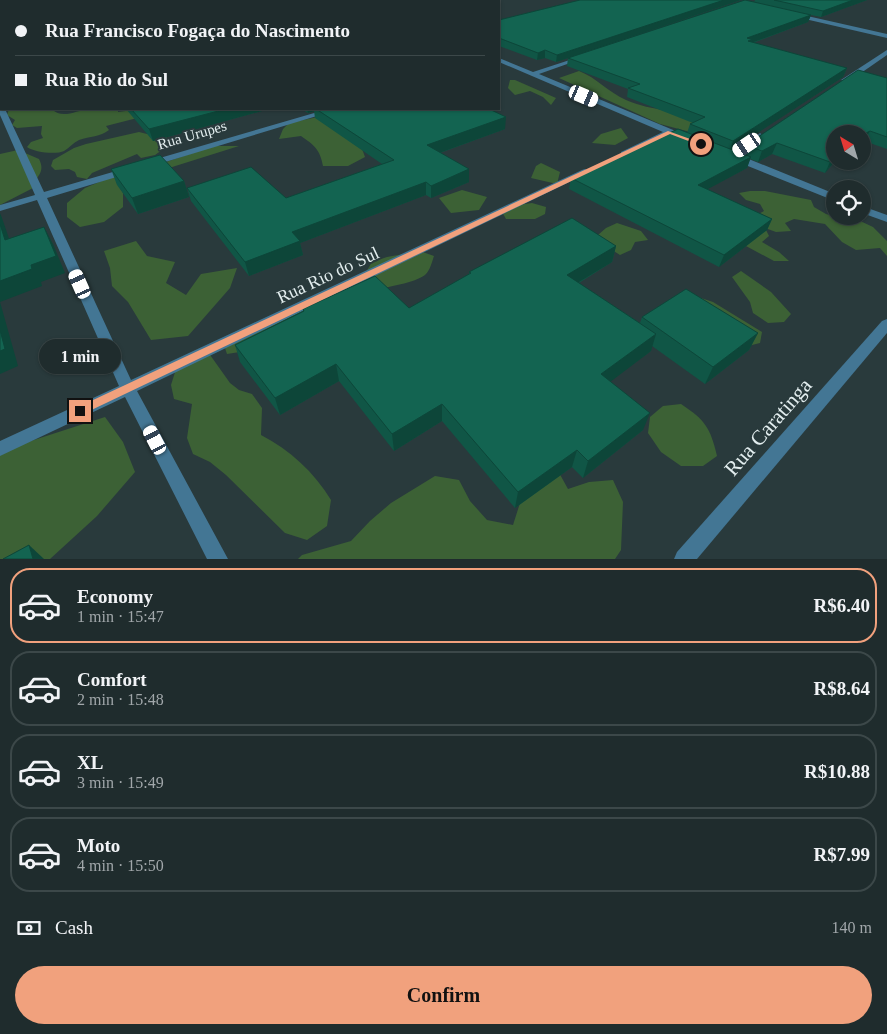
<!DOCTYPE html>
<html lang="en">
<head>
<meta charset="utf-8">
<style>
	:root { --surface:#1f2c2d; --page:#2c3839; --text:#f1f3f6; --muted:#a1a7aa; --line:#3c4849; --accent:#f1a17d }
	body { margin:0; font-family:Georgia,serif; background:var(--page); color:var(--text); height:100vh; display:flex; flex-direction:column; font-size:19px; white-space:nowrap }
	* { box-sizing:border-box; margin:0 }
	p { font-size:16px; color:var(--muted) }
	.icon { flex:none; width:28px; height:28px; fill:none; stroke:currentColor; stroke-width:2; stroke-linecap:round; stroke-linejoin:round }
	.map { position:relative; height:559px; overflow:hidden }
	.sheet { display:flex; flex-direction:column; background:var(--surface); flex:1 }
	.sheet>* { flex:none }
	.hud { position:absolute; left:0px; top:0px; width:500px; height:110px; box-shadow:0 1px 4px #0004,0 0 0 1px var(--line); display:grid; align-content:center; height:110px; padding:0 15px; background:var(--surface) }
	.needle { width:32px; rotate:322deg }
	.controls { position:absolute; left:826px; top:125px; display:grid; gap:10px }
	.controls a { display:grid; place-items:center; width:45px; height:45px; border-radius:50%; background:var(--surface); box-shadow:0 1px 4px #0004,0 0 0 1px var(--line); font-size:25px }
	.end { position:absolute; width:22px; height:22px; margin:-11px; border:6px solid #f1a17d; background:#111; box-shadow:0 0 0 2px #111 }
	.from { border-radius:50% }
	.bubble { position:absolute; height:35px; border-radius:18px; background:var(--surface); box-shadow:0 1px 4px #0004,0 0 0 1px var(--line); font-size:16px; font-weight:700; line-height:35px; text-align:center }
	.car { position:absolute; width:15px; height:30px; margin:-15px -8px; border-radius:6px; box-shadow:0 0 4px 1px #0007; background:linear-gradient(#fff 24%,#345 0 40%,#fff 0 76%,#345 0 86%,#fff 0) }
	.hud b { display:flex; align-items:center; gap:18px; height:48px; font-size:19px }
	.hud b+b { border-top:1px solid var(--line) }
	.hud i { width:12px; height:12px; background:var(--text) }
	ul { padding:9px 0 0; list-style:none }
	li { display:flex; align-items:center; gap:15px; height:75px; margin:0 10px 8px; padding:0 5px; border:2px solid var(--line); border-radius:20px }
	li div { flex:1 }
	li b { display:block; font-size:19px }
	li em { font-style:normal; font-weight:700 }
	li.active { border-color:var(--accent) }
	li>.icon { width:45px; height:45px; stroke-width:1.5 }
	.pay { display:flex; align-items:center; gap:12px; height:55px; padding:0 15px; font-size:19px }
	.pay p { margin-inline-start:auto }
	.button { display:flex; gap:10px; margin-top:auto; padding:10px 15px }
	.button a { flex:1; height:58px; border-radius:30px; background:var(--accent); color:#111; font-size:20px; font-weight:700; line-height:58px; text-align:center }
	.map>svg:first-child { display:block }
	.green { fill:#3c6135 }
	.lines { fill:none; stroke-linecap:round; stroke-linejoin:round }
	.minor { fill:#437694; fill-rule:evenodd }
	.wall { fill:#105646 }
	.shaded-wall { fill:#0d4639 }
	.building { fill:#136451; stroke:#0d4639 }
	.route { fill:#f1a17d }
	.labels { text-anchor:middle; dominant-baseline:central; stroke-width:4; stroke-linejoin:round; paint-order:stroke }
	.far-street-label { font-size:15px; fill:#e2edee; stroke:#293a3c }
	.street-label { font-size:18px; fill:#e2edee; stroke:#293a3c }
	.near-street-label { font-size:21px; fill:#e2edee; stroke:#293a3c }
</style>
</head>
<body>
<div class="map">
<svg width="887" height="559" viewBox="0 0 887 559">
	<rect width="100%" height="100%" fill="#293a3c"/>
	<g class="green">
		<path d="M579,71C597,78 608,92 626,100C639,106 653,108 667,111C680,114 692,121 704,125L694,133L660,124L559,78Z"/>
		<path d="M510,80H515L556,98L551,105L543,97L530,91L515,95L508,88Z"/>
		<path d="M9,109H52C62,120 77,110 89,109C99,108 108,109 118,109V112L141,109L145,116L106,126L109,130C100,137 90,136 79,140C73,143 69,148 64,151C56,155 33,152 27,147L31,142L43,138L41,134L42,126L17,128L12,125L15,120L7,115Z"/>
		<path d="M332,114L361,146L365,157L348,166H323C320,149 314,145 301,136L279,139L283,129L289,123Z"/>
		<path d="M621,128L628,138L615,145L592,143L601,134Z"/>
		<path d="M139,132L147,134H160L171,140L161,145L162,150L155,155L141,158L137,154L92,173L87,179L77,177L75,172L69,169L55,170L51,166L53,160L74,148L86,144Z"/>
		<path d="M213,146H239L169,168L116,182L123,193V207L104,222L80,227L67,217V203L85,188L111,177L166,162Z"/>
		<path d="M18,150L39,159C46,173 36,175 33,188L0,205V154Z"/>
		<path d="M541,163L560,172L557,184L531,178L536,166Z"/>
		<path d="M462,190L487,197L479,210L451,213L439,198Z"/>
		<path d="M750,191H765L811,200L814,207L826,214L843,219L858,220L873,227L887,241V256L880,248L856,250L842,242L825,224L794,219L785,223L791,231L776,232L765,228L769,236L762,242L779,252L789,261H774L746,246L755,216L764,211L760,204L746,200L739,193Z"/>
		<path d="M532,203L546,207L545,214L535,219H506L502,212L518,205Z"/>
		<path d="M617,223L641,231L648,240L635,242L631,250L620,255L609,248L598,235L606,228Z"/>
		<path d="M136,241L147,256L175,262L166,283L186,295L201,274L237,268L230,288L188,336L151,340L128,302L112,286L110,268L104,251Z"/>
		<path d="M420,251L434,256C432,262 430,270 426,274C418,282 391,286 380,289L246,351L227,354L223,342L366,272L372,262L387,257Z"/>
		<path d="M741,271L771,292L791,314L784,322L768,323L753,313L750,302L732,277Z"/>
		<path d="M695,296L713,302L762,332L760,343L744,347Z"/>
		<path d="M208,352L230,383L239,390L252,394L262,408L261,435C290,450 314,472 331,500L327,526L307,540L285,533L226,475L210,462L193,454L187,438L192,404L174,399L171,385L176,369Z"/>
		<path d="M681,404C705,420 710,427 717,456L703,466H681L661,452L648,433L650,417L663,406Z"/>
		<path d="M105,417L123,442L135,472L97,516L50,559H0V451Z"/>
		<path d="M557,469L568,489L589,482L613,480L623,502L621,550L615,559H298L302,555L351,541L370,521L391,503L435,476L459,480L470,501L487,520L513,525L520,503Z"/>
	</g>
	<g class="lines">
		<g class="minor">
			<path d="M794,13L887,34V38L792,16Z"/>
			<rect x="0" y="34" width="1" height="4"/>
			<path d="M887,50V55L848,82L841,80Z"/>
			<path d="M582,56L587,57L539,74L678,132V136L670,135L627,156H621V152L663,132L499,62V58L533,72Z"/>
			<rect x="0" y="95" width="1" height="4"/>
			<path d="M0,104L1,109H5L44,192L130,167L135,170L133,172L47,198L131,380L582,170L585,169L590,172L137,391L228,559H207L125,397L0,456V441L119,386L37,200L0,211V205L35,195L0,115Z"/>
			<path d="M328,109H340L152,166L149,167L144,164L146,162Z"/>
			<path d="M760,133L764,136L763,138L739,155L835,194V201L728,158V154Z"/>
			<path d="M862,206L887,215V222L862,213Z"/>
			<path d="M887,319V333L697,559H674L677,552L882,321Z"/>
		</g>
	</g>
	<g class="wall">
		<path d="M580,0H741L556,62L545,58L537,60L499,46V20Z"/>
		<path d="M755,0H867L821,17L811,15L808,22L753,43L847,68L843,77L731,150L742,154L746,145L887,78V149L864,141L862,142V134H835V161L825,173L772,154L758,162L750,159L747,168L707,189L772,219L767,230L719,267L569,189L571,178L687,133L690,124L693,123L627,97L628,89L567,66L568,58L754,2Z"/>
		<path d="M126,109H269L153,141Z"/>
		<path d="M301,109H489L505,129L440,153L469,182L431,198L426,195L300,243L303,255L249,276L191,201L187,188L286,198L382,164L315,118L314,111L308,113Z"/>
		<path d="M111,169L184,181L189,197L138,214L117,185Z"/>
		<path d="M616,246L612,262L579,283L640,323L642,317L758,333L749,350L705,384L652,346L651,351L610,381L643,430L583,478L572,467L515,508L442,421L394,451L339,381L280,415L240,362L235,345L303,311V309L409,308L469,274V272Z"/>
	</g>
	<g class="shaded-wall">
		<path d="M724,0H741L556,62L557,55Z"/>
		<path d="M853,0H867L821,17L823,11Z"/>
		<path d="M811,15L808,22L751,43L750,47L747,38Z"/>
		<path d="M545,50V58L537,60L538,53Z"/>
		<path d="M847,68L843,77L730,151L733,141Z"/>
		<path d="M226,109H269L153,141L149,129Z"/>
		<path d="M307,109H314V111L308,113Z"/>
		<path d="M506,117L505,129L428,157L427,145Z"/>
		<path d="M870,131L864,141L862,142V135Z"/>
		<path d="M777,143L772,154L758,162L762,151Z"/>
		<path d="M835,156V161L825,173L830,162Z"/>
		<path d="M751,157L747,168L695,196L698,185Z"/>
		<path d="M469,169V182L431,198V186Z"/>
		<path d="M184,181L189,197L138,214L132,198Z"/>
		<path d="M426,182V195L300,243L303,255L249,276L245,262L292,232Z"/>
		<path d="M0,213L2,218L15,256L5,240L0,224Z"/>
		<path d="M772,219L767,230L719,267L724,255Z"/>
		<path d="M44,227L53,244L65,273L41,282L42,286L0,302V281Z"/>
		<path d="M616,246L612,262L564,291L567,275Z"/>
		<path d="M0,302L18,366L0,374Z"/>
		<path d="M758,333L749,350L705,384L713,367Z"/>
		<path d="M656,334L651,351L597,392L601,374Z"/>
		<path d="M336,364L339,381L280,415L275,398Z"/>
		<path d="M442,404V421L394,451L392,434Z"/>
		<path d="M650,413L643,430L583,478L588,461Z"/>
		<path d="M577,450L572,467L515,508L518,492Z"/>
		<path d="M29,545L44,559H33Z"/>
	</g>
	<g class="building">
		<path d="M3,0H351L354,1H4Z"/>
		<path d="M580,0H724L557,55L545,50L538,53L499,38V20Z"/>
		<path d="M745,0L811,15L747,38L753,40L748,41L847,68L733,141L690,124L705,117L628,88L640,84L568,58Z"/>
		<path d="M774,0H853L823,11Z"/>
		<path d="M858,70L887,78V137L870,131L862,135V134H835V156L830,162L777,143L762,151L746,145Z"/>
		<path d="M131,109H226L149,129Z"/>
		<path d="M316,109H489L506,117L427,145L469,169L431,186L426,182L292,232L300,241L245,262L187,188L251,167L286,198L394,160Z"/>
		<path d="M678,129L751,157L698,185L772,219L724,255L571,178Z"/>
		<path d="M160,155L184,181L132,198L111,169Z"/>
		<path d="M572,218L616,246L567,275L656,334L601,374L650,413L588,461L577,450L518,492L442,404L392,434L336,364L275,398L235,345L304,311L303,309L375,276L409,308L471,273L469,272Z"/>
		<path d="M0,224L5,240L44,227L56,256L31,265L32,269L0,281Z"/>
		<path d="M686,289L758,333L713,367L642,317Z"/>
		<path d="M0,330L5,349L0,351Z"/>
		<path d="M29,545L33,559H3Z"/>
	</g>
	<path class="route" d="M668,131L704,144L699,145L670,134L83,414L80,416L75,411L76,408Z"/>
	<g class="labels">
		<g class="far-street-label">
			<text transform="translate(192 135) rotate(-16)">Rua Urupes</text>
		</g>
		<g class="street-label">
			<text transform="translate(328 275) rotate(-25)">Rua Rio do Sul</text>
		</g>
		<g class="near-street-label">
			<text transform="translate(768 427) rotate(-49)">Rua Caratinga</text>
		</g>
	</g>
</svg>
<div class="controls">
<a><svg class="needle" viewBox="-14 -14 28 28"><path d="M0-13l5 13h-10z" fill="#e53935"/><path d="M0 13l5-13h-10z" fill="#a1a7aa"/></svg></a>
<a><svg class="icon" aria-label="locate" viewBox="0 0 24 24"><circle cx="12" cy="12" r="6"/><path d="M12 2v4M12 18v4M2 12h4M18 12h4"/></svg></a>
</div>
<i class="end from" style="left:701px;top:144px"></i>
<i class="end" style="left:80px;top:411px"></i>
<div class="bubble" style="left:39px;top:339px;width:82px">1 min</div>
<i class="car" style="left:584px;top:96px;rotate:113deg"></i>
<i class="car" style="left:747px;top:145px;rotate:236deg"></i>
<i class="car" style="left:80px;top:284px;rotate:336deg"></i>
<i class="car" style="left:155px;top:440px;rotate:332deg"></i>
<div class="hud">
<b><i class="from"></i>Rua Francisco Fogaça do Nascimento</b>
<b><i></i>Rua Rio do Sul</b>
</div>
</div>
<section class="sheet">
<ul>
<li class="active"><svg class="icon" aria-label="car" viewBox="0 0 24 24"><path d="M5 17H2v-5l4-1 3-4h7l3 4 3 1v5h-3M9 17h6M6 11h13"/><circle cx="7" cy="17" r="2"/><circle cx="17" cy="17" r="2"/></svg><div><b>Economy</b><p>1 min · 15:47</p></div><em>R$6.40</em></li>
<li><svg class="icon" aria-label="car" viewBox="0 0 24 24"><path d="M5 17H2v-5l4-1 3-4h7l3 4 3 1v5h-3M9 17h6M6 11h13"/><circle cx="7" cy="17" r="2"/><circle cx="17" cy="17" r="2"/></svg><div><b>Comfort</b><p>2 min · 15:48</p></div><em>R$8.64</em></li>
<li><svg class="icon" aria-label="car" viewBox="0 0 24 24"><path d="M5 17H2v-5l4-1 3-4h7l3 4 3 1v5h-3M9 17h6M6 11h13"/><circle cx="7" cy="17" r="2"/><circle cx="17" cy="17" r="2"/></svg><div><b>XL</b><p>3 min · 15:49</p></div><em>R$10.88</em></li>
<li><svg class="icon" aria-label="car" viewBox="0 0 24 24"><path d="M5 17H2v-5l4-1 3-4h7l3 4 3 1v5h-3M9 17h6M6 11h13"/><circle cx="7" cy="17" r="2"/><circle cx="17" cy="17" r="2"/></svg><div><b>Moto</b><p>4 min · 15:50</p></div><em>R$7.99</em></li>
</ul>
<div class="pay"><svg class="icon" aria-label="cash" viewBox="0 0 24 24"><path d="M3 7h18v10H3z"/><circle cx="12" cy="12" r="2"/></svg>Cash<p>140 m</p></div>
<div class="button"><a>Confirm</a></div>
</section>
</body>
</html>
